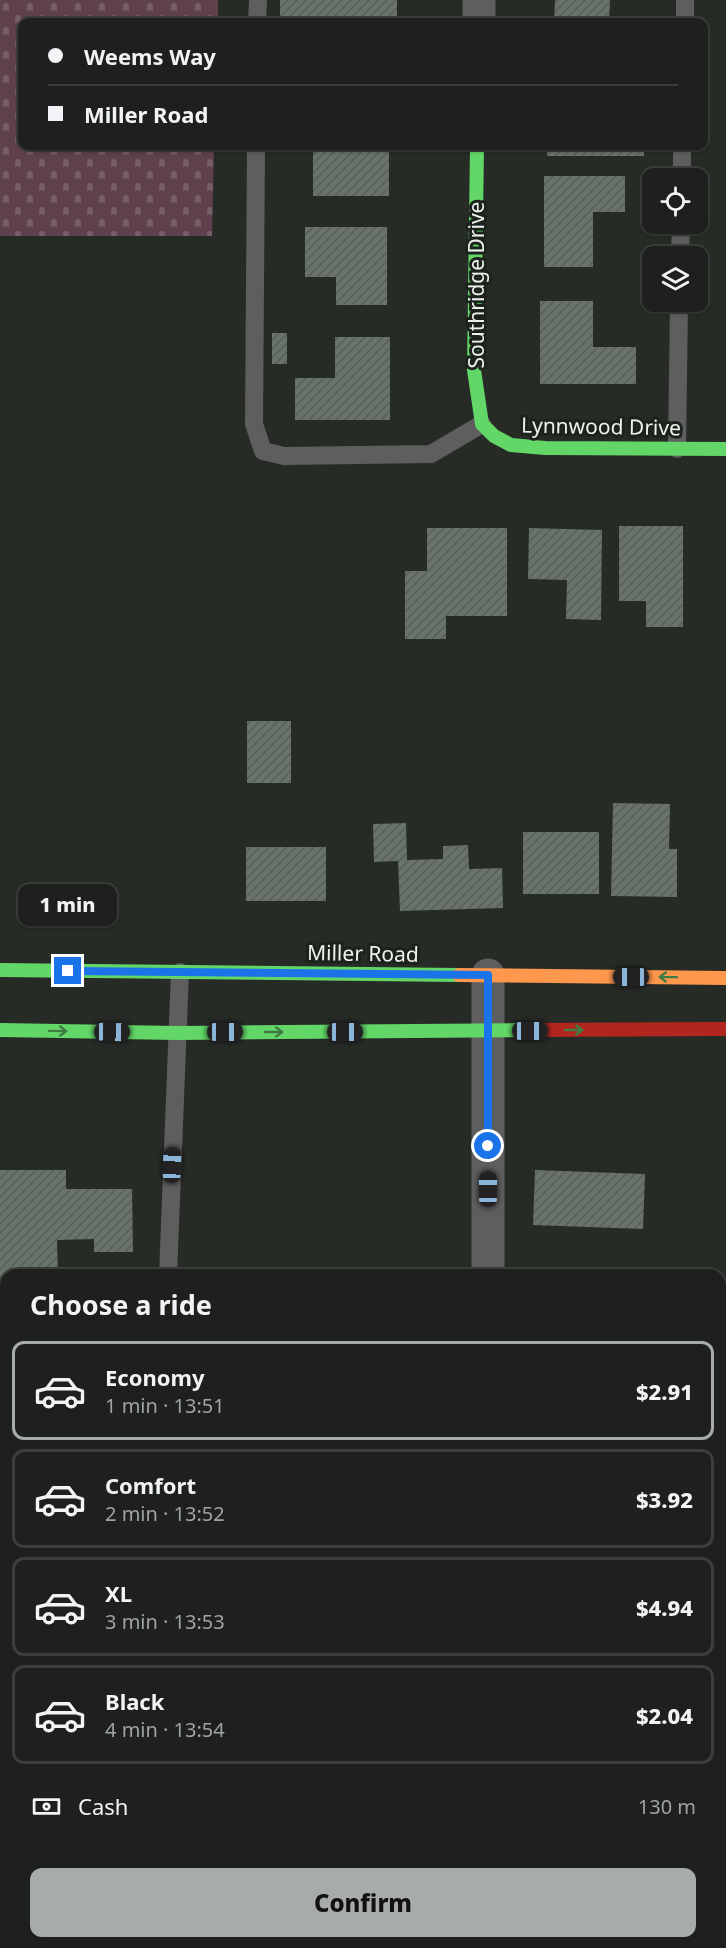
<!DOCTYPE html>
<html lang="en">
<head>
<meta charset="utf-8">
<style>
	:root { --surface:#1d201c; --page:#2a2d29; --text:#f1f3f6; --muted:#a0a3a3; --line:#3b3e3b; --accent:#a8aca8 }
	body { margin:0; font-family:"Noto Sans",sans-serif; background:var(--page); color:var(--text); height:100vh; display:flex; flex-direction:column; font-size:22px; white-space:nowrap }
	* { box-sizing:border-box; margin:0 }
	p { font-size:20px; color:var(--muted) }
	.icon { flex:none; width:33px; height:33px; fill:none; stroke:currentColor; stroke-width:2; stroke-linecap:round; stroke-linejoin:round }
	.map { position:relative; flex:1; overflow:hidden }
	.details { position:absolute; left:0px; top:1269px; width:726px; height:680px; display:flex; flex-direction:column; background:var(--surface); border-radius:18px 18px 0 0; box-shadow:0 2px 4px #0004,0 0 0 2px var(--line) }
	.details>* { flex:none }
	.top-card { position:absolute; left:18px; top:18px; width:690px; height:132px; border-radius:12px; box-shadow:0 2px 4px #0004,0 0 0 2px var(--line); display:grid; align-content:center; height:132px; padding:0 30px; background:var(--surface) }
	.tools { position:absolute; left:642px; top:168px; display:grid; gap:12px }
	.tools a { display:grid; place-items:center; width:66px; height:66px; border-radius:12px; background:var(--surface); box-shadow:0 2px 4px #0004,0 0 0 2px var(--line); font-size:30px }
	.end { position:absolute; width:27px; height:27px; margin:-14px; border:8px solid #1a73e8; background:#fff; box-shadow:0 0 0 3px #fff }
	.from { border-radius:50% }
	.bubble { position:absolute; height:42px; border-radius:12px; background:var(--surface); box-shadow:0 2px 4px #0004,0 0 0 2px var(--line); font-size:20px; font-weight:800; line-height:42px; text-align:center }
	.car { position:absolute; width:18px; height:36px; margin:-18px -9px; border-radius:8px; box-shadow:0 0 4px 2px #0007; background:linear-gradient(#222 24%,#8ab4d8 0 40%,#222 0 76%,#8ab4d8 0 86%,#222 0) }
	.top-card b { display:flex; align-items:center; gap:21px; height:57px; font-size:22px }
	.top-card b+b { border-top:2px solid var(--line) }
	.top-card i { width:15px; height:15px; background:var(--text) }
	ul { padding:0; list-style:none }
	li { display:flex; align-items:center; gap:18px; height:99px; margin:0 12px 9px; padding:0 18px; border:3px solid var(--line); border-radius:12px }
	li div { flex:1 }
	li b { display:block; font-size:22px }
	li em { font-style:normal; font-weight:800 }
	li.active { border-color:var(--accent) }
	li>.icon { width:54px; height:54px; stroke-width:1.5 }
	h2 { padding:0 30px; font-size:27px; line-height:72px }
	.pay { display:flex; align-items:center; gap:15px; height:66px; padding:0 30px; font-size:22px }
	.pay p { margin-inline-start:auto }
	.primary-button { display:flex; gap:12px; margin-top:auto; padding:12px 30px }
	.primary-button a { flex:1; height:69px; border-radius:12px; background:var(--accent); color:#111; font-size:24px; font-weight:800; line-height:69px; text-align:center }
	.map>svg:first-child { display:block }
	.cemetery { fill:url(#cemetery-stones) }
	.building { fill:url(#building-hatch) }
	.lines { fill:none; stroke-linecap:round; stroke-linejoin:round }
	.lane { stroke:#5f5e5e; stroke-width:18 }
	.street { stroke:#5f5e5e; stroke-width:33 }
	.fast { stroke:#63d668; stroke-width:14 }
	.slow { stroke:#ff974d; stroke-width:14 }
	.jam { stroke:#b3261e; stroke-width:14 }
	.oneway { stroke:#407c42 }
	.route { stroke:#1a73e8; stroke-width:8 }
	.labels { text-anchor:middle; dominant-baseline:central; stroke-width:6; stroke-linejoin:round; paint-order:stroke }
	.street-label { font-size:21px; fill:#eef2ee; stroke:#1c221c }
</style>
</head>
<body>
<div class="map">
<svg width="726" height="1948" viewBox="0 0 726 1948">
	<defs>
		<pattern id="cemetery-stones" width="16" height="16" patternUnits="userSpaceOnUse" patternTransform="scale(1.5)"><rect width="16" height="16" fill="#5f414d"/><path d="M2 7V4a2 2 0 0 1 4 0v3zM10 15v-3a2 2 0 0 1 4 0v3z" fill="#765d67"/></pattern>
		<pattern id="building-hatch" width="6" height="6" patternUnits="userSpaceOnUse" patternTransform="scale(1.5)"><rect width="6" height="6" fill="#687468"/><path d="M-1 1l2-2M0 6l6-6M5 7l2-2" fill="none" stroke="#585e58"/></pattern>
	</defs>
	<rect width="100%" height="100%" fill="#272b26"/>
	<path class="cemetery" d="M0,0H218V22H22V146H214L212,236H0Z"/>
	<g class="building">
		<rect x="280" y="0" width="117" height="22"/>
		<path d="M555,0H610L609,22H554Z"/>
		<rect x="313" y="146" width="76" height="50"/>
		<rect x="547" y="146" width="97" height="10"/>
		<path d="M544,176H625V212H593V267H544Z"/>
		<path d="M305,227H387V305H336V277H305Z"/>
		<path d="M540,301H593V347H636V384H540Z"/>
		<rect x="272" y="333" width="15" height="31"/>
		<path d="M335,337H390V420H295V378H335Z"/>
		<path d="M619,526H683V627H646V601H619Z"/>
		<path d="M427,528H507V616H446V639H405V571H427Z"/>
		<path d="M529,528L602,530L601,620L566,619L567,580L528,579Z"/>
		<rect x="247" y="721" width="44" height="62"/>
		<path d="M613,803L670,804L669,849H677V897L611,896Z"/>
		<path d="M406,823L407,860L443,859V846L468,845L469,869L502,868L503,908L400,911L398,861L374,862L373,824Z"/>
		<rect x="523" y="832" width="76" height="62"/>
		<rect x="246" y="847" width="80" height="54"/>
		<path d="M0,1170H66V1189H132L133,1252H94V1239L57,1240L58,1275H6V1365H0Z"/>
		<path d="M535,1170L645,1174L643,1229L533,1225Z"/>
		<path d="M724,1727L726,1728V1822H721Z"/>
		<rect x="0" y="1749" width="6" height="73"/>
		<rect x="197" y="1942" width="82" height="6"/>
	</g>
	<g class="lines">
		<g class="lane">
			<path d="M257,22L258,0"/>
			<path d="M685,22V0"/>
			<path d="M256,146L254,424L263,451L284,456L431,454L482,424"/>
			<path d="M682,178V146"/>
			<path d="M680,256L681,224"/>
			<path d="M677,449L679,302"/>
			<path d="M168,1275L180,972"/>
			<path d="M0,1379H6"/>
		</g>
		<g class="street">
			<path d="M479,22V0"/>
			<path d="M488,1275V975"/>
			<path d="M483,1948V1942"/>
		</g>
		<g class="fast">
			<path d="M477,146L474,370L482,424L494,436L511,445L545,448L726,449"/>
			<path d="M0,970L459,975"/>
			<path d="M0,1030L177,1033L527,1030"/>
		</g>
		<path class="slow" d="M459,975L726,978"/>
		<path class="jam" d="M527,1030L726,1029"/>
	</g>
	<defs><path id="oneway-shaft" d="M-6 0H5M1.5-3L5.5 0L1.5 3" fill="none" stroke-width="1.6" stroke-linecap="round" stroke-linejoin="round" transform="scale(1.5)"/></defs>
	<g class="oneway">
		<use href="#oneway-shaft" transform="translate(668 977) rotate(-179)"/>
		<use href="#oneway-shaft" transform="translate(574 1030)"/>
		<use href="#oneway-shaft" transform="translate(58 1031) rotate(1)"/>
		<use href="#oneway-shaft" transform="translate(274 1032)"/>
	</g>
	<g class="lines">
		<path class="route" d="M68,971L488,975V1146"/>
	</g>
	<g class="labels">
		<g class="street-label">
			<text transform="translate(476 285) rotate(-90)">Southridge Drive</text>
			<text transform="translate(601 426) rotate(1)">Lynnwood Drive</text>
			<text transform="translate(363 953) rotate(1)">Miller Road</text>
		</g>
	</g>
</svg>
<div class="tools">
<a><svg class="icon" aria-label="locate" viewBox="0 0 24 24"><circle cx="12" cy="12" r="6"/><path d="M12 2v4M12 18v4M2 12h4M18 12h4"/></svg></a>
<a><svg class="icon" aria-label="layers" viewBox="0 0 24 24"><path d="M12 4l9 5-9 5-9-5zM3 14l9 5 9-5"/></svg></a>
</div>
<i class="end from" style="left:488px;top:1146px"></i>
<i class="end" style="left:68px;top:971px"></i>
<div class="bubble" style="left:18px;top:884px;width:99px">1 min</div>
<i class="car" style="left:631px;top:977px;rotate:270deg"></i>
<i class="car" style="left:530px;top:1031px;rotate:90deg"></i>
<i class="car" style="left:112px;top:1032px;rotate:91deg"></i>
<i class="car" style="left:225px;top:1032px;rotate:90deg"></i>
<i class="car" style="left:345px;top:1032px;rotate:90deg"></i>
<i class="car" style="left:172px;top:1165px;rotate:2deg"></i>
<i class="car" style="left:488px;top:1189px;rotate:0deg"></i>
<div class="top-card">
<b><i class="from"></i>Weems Way</b>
<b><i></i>Miller Road</b>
</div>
<section class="details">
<h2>Choose a ride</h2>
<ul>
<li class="active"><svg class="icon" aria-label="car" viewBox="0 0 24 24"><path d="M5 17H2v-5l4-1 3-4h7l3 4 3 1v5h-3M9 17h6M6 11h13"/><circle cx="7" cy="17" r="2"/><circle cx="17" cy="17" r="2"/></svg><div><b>Economy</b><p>1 min · 13:51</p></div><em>$2.91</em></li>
<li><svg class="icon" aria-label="car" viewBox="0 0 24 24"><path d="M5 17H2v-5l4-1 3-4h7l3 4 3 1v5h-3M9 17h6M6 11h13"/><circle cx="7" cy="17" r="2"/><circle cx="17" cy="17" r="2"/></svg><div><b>Comfort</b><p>2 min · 13:52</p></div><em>$3.92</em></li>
<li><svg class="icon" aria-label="car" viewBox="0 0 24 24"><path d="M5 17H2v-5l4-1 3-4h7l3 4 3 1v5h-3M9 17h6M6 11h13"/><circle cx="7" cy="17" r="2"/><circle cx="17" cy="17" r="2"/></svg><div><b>XL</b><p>3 min · 13:53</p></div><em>$4.94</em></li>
<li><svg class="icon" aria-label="car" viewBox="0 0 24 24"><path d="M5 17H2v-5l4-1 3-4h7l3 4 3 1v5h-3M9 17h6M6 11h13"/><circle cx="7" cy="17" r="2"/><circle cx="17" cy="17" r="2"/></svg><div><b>Black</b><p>4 min · 13:54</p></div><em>$2.04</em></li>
</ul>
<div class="pay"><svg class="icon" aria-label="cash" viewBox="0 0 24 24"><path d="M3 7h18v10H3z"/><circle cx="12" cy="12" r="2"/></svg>Cash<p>130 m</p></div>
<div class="primary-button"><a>Confirm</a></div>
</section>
</div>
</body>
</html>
